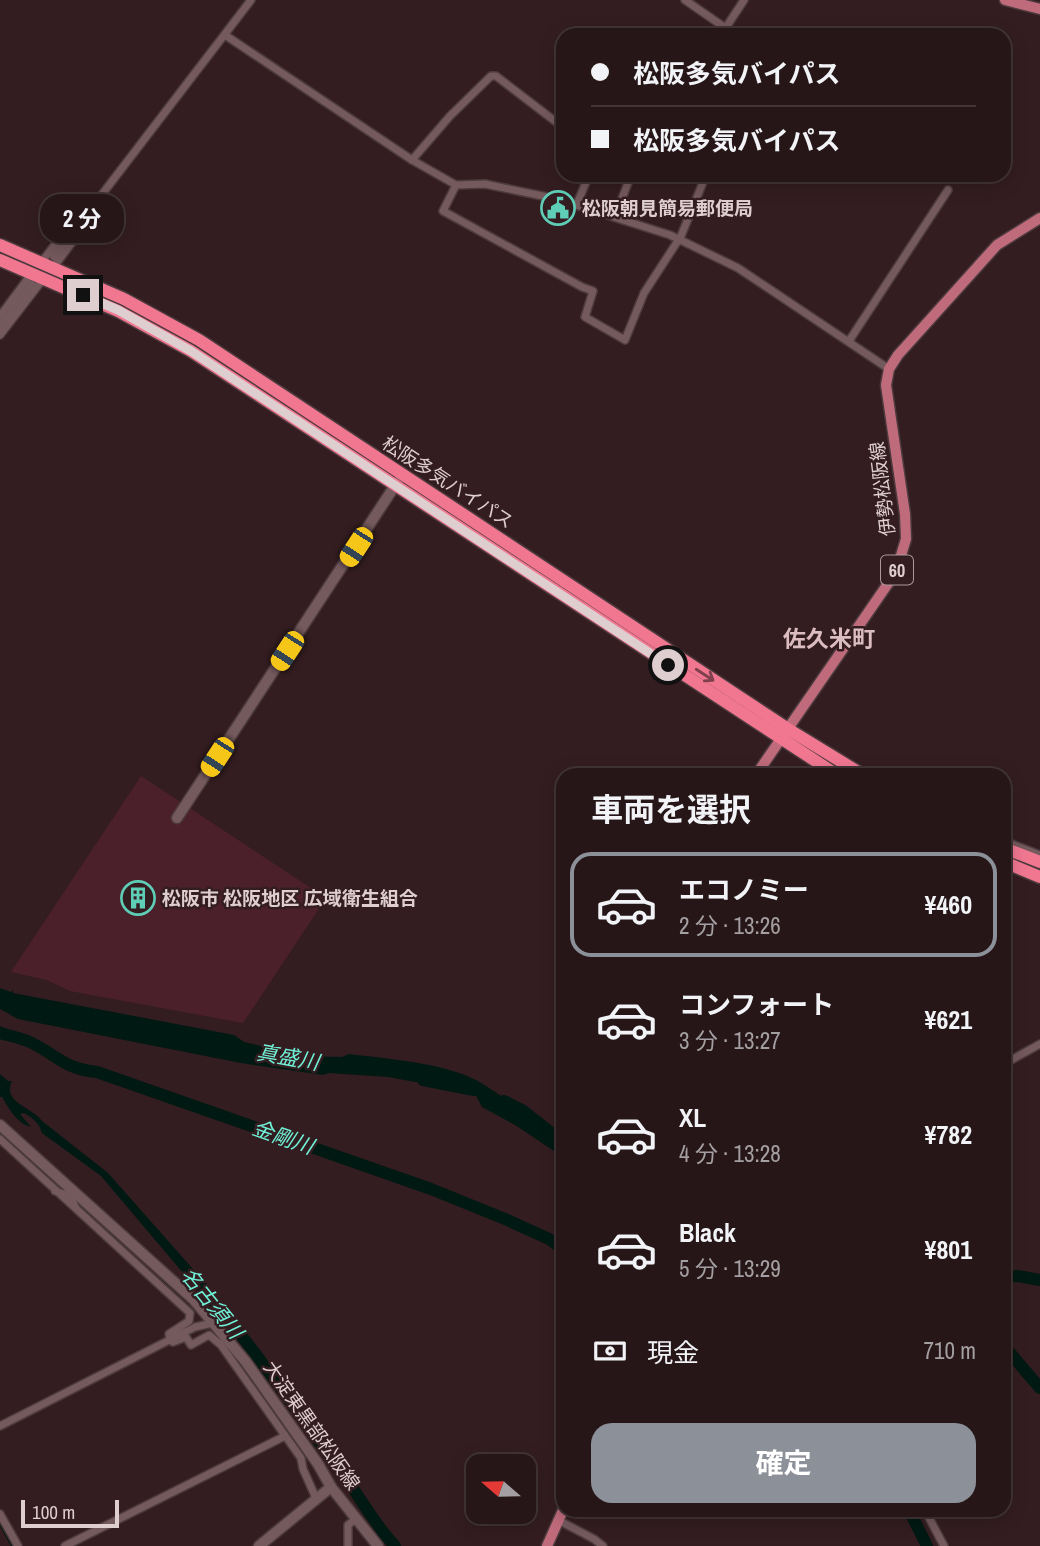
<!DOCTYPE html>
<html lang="ja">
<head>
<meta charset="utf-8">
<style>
	:root { --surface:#261618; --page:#322325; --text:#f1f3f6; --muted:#a49fa2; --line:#423537; --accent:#8c9099 }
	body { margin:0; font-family:"Archivo Narrow","Noto Sans JP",sans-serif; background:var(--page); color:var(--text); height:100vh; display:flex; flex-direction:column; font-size:26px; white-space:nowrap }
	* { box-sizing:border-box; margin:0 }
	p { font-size:23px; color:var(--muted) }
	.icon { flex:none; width:38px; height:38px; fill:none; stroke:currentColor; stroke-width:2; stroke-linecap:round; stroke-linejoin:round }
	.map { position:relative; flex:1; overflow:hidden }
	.sheet { position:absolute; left:556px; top:768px; width:455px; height:749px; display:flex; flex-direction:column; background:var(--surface); border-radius:21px; box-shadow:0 4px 18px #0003,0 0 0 2px var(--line) }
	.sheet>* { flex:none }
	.guide { position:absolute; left:556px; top:28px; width:455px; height:154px; border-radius:21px; box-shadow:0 4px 18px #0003,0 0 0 2px var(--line); display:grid; align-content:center; height:154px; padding:0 35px; background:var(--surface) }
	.needle { width:46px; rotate:290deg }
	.controls { position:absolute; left:466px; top:1454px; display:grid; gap:14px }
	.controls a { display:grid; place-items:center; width:70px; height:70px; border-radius:14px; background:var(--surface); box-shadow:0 4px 18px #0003,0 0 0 2px var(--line); font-size:35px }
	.scale { position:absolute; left:21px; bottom:18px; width:98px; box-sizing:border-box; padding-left:7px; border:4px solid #deced0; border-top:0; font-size:19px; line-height:24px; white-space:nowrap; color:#deced0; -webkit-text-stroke:5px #331d20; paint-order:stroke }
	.end { position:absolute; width:32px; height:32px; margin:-16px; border:9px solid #deced0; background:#111; box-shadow:0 0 0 4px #111 }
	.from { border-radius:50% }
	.bubble { position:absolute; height:49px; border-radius:21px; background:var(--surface); box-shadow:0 4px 18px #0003,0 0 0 2px var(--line); font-size:23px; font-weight:700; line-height:49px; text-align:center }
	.car { position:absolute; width:21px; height:42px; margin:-21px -10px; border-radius:9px; box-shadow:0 0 5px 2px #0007; background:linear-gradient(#f5c518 24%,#345 0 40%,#f5c518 0 76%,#345 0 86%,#f5c518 0) }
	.guide b { display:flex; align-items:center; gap:24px; height:66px; font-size:26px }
	.guide b+b { border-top:2px solid var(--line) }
	.guide i { width:18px; height:18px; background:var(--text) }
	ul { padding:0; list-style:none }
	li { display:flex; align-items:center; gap:21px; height:105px; margin:0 14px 10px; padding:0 21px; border:4px solid transparent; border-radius:21px }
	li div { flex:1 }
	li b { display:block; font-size:26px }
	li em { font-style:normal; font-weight:700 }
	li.active { border-color:var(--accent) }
	li>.icon { width:63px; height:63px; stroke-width:1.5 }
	h2 { padding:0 35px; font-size:32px; line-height:84px }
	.pay { display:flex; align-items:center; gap:18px; height:77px; padding:0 35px; font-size:26px }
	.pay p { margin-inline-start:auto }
	.cta { display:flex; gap:14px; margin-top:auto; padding:14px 35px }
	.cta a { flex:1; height:80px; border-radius:21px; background:var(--accent); color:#fff; font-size:28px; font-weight:700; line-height:80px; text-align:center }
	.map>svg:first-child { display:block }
	.green { fill:#4c202a }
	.water { fill:#001913 }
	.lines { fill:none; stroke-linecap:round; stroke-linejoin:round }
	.stream { stroke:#001913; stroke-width:2 }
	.river { stroke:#001913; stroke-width:12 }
	.street-casing { stroke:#4c3a3d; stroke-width:10 }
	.secondary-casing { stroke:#4c3a3d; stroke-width:13 }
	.primary-casing { stroke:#4c3a3d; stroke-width:13 }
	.highway-casing { stroke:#4c3a3d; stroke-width:15 }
	.street { stroke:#74595d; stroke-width:7 }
	.secondary { stroke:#74595d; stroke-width:10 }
	.primary { stroke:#bf6b7c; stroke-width:10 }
	.highway { stroke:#f17791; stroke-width:12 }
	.oneway { stroke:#7f414d }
	.route { stroke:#deced0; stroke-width:9 }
	.labels { text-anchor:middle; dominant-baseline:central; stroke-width:5; stroke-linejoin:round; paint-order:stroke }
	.shield { fill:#331d20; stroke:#ab999b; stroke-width:2 }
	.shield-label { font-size:18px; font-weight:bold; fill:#deced0 }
	.poi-label { font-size:19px; font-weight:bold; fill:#deced0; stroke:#331d20; text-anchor:start }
	.street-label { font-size:19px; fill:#deced0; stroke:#331d20 }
	.water-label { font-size:21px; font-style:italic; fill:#70f2d8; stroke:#331d20 }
	.quarter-label { font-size:23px; font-weight:bold; fill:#dbbdc1; stroke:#331d20 }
</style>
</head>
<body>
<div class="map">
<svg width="1040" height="1546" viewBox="0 0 1040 1546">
	<rect width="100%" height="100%" fill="#331d20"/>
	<path class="green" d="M141,776L326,898L243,1023L70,991L47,980L11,972Z"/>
	<g class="water">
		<path d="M0,988L11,992L13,990V993L234,1035L244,1042L291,1053L298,1047L297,1053L300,1056L342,1057L349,1054C388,1059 450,1063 483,1084C510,1101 537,1121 563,1140V1157L515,1125L482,1107L474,1092L447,1082H415L388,1077L329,1073L323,1075L241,1063L18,1019L0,1009Z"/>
		<path d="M0,1026L32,1040L29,1044L0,1038Z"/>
		<path d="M0,1074L8,1081H12C1,1103 34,1108 42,1121L108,1173L208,1286L200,1293L101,1176L42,1133C39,1123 33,1118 24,1113L20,1114L31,1127C18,1124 9,1109 2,1097H0Z"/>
	</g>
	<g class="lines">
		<path class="stream" d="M0,1524L12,1546"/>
		<g class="river">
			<path d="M0,1033C10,1036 22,1038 32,1043C58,1056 65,1069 97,1072L431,1189L505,1219L549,1239L564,1250"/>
			<path d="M423,1080L474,1090"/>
			<path d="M504,1101L522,1110L564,1143"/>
			<path d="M1004,1277L1018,1276L1040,1280"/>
			<path d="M193,1278C250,1340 297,1413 347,1480C363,1502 376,1526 395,1546"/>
			<path d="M1004,1346L1040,1388"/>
			<path d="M909,1510L927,1546"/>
		</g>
		<g class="street-casing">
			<g id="street">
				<path d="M685,0L724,27"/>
				<path d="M225,35L412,160L456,185L485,184L557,199L670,235L738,268L889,369"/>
				<path d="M721,35L744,0"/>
				<path d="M412,160L450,116L491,76H496L564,128"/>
				<path d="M456,185L443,211L582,287L593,291L585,317L625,340L644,293L681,236L706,175"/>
				<path d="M577,204L589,175"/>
				<path d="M615,217L631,175"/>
				<path d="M54,257L251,0"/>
				<path d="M41,263L88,201L95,202"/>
				<path d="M53,268L94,213V203"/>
				<path d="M0,316L32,273"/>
				<path d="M0,326L32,284"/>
				<path d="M0,335L44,278"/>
				<path d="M849,341L948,190"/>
				<path d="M1004,841L1040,855"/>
				<path d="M1004,1064L1040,1044"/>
				<path d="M0,1139L190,1313L189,1321L169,1334L170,1340L173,1342L186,1337L191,1345L209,1335L221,1345L301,1458L303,1469L316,1498"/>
				<path d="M55,1191L70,1196L76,1208"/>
				<path d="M0,1426L195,1327L213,1323"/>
				<path d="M925,1510L944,1546"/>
				<path d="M0,1514L18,1546"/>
				<path d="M558,1520L594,1539L603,1546"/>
				<path d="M65,1546L285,1436"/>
				<path d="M348,1546V1525L357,1518"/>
			</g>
		</g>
		<g class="secondary-casing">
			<g id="secondary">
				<path d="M177,818L398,481"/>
				<path d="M0,1125L194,1300L246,1362L318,1464L331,1487L378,1546"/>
				<path d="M259,1546L331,1487"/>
			</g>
		</g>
		<g class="primary-casing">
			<g id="primary">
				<path d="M1005,0L1040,9"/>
				<path d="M756,775L896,572L906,539L905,514L886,385L889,369L898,355L997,245L1040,218"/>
				<path d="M547,1546L564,1508"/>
			</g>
		</g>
		<g class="highway-casing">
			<g id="highway">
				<path d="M0,245L124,299L199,340L788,729L863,775"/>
				<path d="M0,260L118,311L191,351L837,775"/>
				<path d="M1004,848L1040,862"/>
				<path d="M1004,862L1040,877"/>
			</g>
		</g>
		<use href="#street" class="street"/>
		<use href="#secondary" class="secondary"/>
		<use href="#primary" class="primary"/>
		<use href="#highway" class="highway"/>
	</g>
	<defs><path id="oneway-shaft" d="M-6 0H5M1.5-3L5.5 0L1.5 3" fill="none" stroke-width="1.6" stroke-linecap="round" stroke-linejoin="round" transform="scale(1.75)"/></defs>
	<use class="oneway" href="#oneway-shaft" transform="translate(705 675) rotate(33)"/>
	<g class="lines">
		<path class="route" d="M83,295L118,310L191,351L668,665"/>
	</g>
	<defs>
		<g id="civic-ring" transform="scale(1.75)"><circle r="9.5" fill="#331d20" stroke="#5eceb7" stroke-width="1.5"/><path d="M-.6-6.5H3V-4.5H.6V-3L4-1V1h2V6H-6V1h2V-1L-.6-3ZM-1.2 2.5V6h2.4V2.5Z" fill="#5eceb7"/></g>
		<g id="building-ring" transform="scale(1.75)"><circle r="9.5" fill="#331d20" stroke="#5eceb7" stroke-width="1.5"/><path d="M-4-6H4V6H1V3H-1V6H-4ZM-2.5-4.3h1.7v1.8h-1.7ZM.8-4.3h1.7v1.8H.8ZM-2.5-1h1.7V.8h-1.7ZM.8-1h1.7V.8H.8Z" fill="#5eceb7"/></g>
	</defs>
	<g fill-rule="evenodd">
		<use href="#civic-ring" x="558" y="208"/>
		<use href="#building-ring" x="138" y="898"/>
	</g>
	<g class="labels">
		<rect class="shield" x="881" y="555.5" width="32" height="29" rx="5"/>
		<g class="shield-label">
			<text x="897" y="570">60</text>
		</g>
		<g class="poi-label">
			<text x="582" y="208">松阪朝見簡易郵便局</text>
			<text x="162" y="898">松阪市 松阪地区 広域衛生組合</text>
		</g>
		<g class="street-label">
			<text transform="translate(448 482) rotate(33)">松阪多気バイパス</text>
			<text transform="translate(882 489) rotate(-97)">伊勢松阪線</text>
			<text transform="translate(312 1425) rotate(55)">大淀東黒部松阪線</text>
		</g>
		<g class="water-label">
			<text transform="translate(288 1057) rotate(10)">真盛川</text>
			<text transform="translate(283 1137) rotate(19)">金剛川</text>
			<text transform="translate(212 1303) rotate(51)">名古須川</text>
		</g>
		<g class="quarter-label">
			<text x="829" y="638">佐久米町</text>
		</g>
	</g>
</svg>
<div class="controls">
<a><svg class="needle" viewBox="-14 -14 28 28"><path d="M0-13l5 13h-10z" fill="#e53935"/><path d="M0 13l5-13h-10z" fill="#a49fa2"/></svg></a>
</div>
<div class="scale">100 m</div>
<i class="end from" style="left:668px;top:665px"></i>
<i class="end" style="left:83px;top:295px"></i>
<div class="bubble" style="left:40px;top:194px;width:84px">2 分</div>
<i class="car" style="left:356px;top:547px;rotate:213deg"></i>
<i class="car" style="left:287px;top:651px;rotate:213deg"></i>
<i class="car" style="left:217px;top:757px;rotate:213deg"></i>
<div class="guide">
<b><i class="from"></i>松阪多気バイパス</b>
<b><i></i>松阪多気バイパス</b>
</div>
<section class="sheet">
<h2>車両を選択</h2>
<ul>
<li class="active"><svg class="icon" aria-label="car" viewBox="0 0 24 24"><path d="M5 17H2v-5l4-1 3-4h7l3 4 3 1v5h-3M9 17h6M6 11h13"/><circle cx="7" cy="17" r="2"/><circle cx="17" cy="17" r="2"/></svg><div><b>エコノミー</b><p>2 分 · 13:26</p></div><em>¥460</em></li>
<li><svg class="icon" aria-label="car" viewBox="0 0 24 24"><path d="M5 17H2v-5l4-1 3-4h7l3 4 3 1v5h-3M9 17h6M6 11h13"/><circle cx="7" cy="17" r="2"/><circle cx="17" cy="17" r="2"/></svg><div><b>コンフォート</b><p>3 分 · 13:27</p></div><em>¥621</em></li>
<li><svg class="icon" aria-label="car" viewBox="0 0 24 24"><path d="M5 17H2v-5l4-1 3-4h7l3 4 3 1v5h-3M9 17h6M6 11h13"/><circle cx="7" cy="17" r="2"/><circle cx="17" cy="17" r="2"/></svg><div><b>XL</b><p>4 分 · 13:28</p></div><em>¥782</em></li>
<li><svg class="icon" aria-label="car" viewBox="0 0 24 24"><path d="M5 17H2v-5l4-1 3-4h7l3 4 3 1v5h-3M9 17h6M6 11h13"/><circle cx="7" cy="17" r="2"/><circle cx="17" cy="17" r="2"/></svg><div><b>Black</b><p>5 分 · 13:29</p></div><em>¥801</em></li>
</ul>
<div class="pay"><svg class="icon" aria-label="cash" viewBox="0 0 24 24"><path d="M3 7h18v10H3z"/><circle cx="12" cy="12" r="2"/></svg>現金<p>710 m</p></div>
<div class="cta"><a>確定</a></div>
</section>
</div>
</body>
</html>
